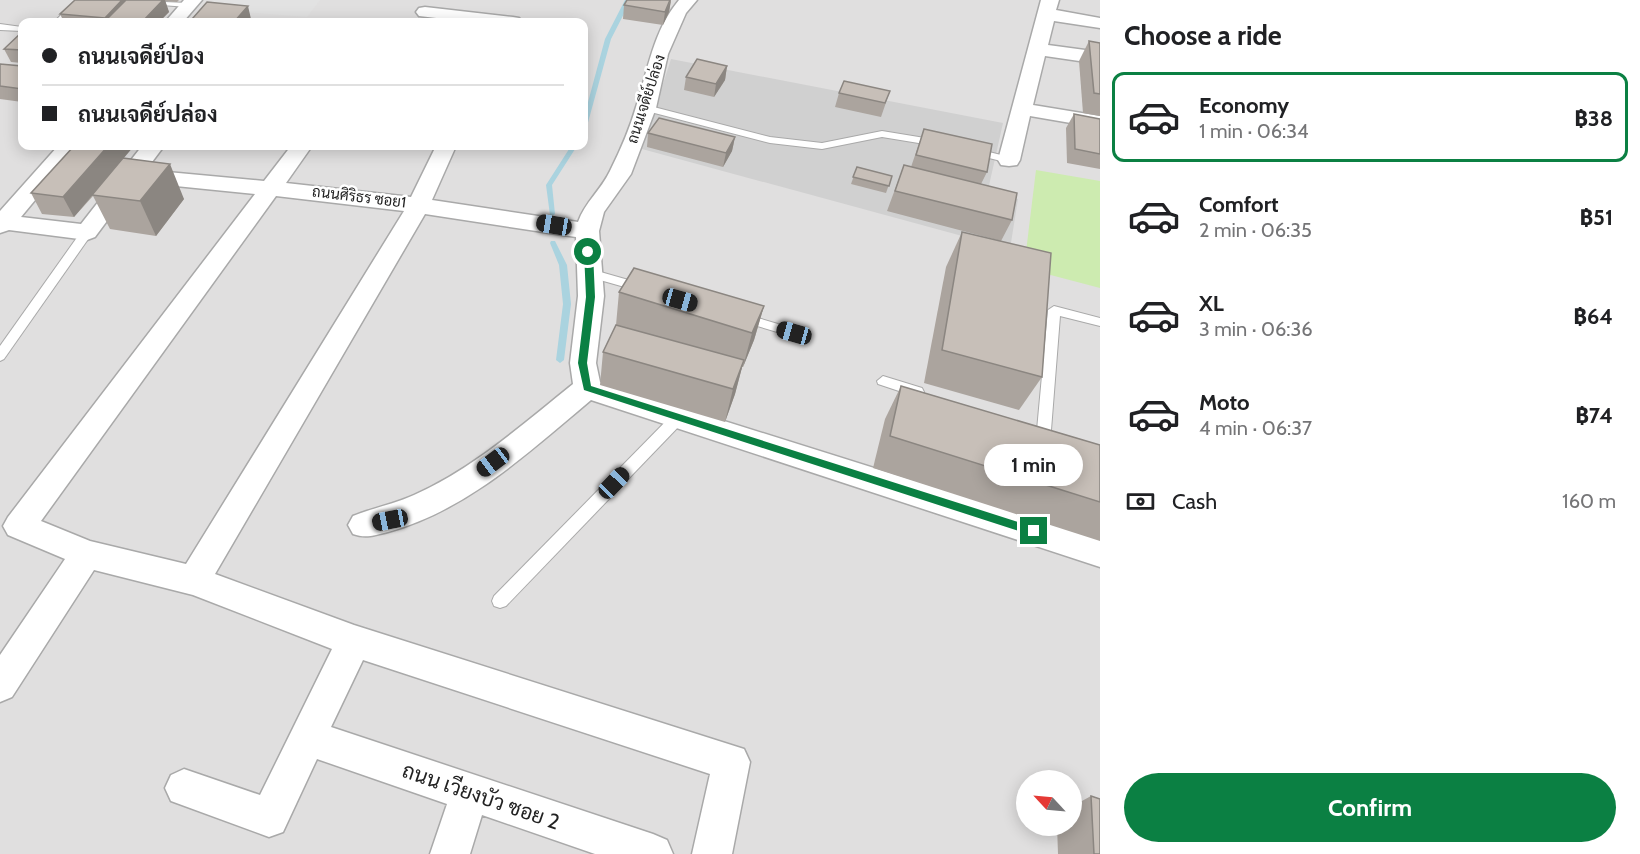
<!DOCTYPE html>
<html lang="en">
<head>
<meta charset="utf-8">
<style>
	:root { --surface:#fff; --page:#f2f2f2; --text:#202124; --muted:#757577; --line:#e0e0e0; --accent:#0b8043 }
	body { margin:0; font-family:Cabin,Sarabun,sans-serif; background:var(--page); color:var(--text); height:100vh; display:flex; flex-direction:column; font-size:22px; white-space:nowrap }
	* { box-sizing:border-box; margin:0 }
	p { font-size:20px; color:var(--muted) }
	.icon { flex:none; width:33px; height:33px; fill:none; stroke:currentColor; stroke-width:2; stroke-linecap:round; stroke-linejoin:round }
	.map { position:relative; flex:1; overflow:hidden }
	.panel { display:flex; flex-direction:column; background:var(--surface); width:540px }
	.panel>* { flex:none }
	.banner { position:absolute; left:18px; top:18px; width:570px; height:132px; border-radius:12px; box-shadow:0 3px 15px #0003; display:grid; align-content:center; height:132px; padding:0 24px; background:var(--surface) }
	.needle { width:39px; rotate:296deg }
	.buttons { position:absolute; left:1016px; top:770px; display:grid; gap:12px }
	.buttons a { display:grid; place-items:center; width:66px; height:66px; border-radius:50%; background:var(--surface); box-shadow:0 3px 15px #0003; font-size:30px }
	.end { position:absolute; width:27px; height:27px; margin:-14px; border:8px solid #0b8043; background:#fff; box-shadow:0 0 0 3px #fff }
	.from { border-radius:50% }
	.bubble { position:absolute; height:42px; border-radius:21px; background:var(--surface); box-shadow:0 3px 15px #0003; font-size:20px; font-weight:800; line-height:42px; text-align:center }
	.car { position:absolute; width:18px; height:36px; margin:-18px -9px; border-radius:8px; box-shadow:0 0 4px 2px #0007; background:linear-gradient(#222 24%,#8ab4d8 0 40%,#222 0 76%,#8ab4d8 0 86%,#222 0) }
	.banner b { display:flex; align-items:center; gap:21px; height:57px; font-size:22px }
	.banner b+b { border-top:2px solid var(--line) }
	.banner i { width:15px; height:15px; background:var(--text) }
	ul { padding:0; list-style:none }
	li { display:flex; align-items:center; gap:18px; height:90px; margin:0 12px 9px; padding:0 12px; border:3px solid transparent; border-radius:12px }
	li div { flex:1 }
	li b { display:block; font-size:22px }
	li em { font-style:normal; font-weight:800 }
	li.selected { border-color:var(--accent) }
	li>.icon { width:54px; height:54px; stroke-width:1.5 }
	h2 { padding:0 24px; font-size:27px; line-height:72px }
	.pay { display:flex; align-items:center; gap:15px; height:66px; padding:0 24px; font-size:22px }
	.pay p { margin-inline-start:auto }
	.button { display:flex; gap:12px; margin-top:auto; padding:12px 24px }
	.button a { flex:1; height:69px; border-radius:36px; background:var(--accent); color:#fff; font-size:24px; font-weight:800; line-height:69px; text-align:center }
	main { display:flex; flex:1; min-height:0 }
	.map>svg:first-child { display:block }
	.residential { fill:#e0dfdf; fill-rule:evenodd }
	.religious { fill:#d0d0d0 }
	.grass { fill:#cdebb0 }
	.parking { fill:#e2e2e2 }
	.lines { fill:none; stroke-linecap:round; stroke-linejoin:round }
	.stream { fill:#aad3df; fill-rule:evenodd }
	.lane-casing { stroke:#a9a9a9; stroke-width:2 }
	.street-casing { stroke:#a9a9a9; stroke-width:3 }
	.lane { fill:#fff; fill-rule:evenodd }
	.street { fill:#fff; fill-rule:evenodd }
	.wall { fill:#aba49e }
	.shaded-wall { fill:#8b8681 }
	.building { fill:#c7bfb8; stroke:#8b8681; stroke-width:1.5 }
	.route { fill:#0b8043 }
	.labels { text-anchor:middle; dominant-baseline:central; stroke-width:5; stroke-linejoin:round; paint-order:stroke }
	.far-street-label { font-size:15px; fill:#222; stroke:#fff }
	.near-street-label { font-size:21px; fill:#222; stroke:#fff }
</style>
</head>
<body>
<main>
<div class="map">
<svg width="1100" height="854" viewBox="0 0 1100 854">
	<rect width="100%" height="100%" fill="#f2efe9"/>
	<path class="residential" d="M0,0H1100V854H0ZM22,22H584V146H22ZM1026,780H1071V825H1026Z"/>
	<path class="religious" d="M671,59L1003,123L988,190L1018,199L1010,249L642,149Z"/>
	<path class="grass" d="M1036,170L1100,181V288L1024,268Z"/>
	<path class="parking" d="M213,0H320L307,17L206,9Z"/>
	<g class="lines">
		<g class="stream">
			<path d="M625,0H631L611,39L587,126L584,128V117L605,39Z"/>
			<path d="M571,146H577L552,185L555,214L552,216L550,215L546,185Z"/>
			<path d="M551,241H555L567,265L571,304L564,360L560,363L556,360L563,304L559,265L550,243Z"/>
		</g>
		<g class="lane-casing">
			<g id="lane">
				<path d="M76,0H85L62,22H54Z"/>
				<path d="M117,0L188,3L192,5L188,7L121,2Z"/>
				<path d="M0,24L22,27V31L0,30Z"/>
				<path d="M646,105L770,137L822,143L882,131L937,140L942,143L937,146L882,137L822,149L770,143L643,110V106Z"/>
				<path d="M973,148L1013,158L1014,160L1009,163L969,153V149Z"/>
				<path d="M87,228L93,232L91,235L4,359L0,361V346L83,229Z"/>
				<path d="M590,269L646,285L648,288L642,292L586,276L584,273L586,270Z"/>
				<path d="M1054,306L1100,318V326L1060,316L1051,430L1049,434H1039L1037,430L1048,310Z"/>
				<path d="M741,313L798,330L800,333L794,337L737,320L735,317L737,314Z"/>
				<path d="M883,376L922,388L924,392L917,397L878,384L877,381Z"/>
				<path d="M680,411L685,412L687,416L685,420L506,606L500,608L494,606L492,601L494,596L675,412Z"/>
			</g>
		</g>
		<g class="street-casing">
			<g id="street">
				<path d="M184,0H202L183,22H165Z"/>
				<path d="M679,0H697L686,13L668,54L656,108L631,174L604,212L599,231L604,296L596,363L600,382L1100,539V567L591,400C530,451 468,510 388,532C375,535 366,539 353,534L348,525L353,516C373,508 394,504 414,495C473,469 523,424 573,384L570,363L578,296L576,237L425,214L215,574L354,625L744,749L750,762L732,854H692L710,774L363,660L331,727L653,834L667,840L673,854H595L482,815L470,854H430L447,804L317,759L283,832L269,837L171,801L165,788L171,775L184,769L260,795L332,649L193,595L94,570L12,697L0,702V655L65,559L8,535L3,526L8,517L255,194L136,182L95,237L87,240L9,230L0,233V211L58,146H80L21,217L81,224L142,146H164L146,170L264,181L291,146H312L286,183L411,197L436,146H456L432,200L578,222C585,202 601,190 610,171C620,151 630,128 636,107C648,70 653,31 679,0ZM276,196L404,211L186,564L90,541L41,521Z"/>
				<path d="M1041,0H1059L1056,10L1100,18V28L1054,21L1048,45L1100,52V64L1045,56L1033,105L1100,116V128L1030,116L1020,160L1017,165L1009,166L1001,165L998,160Z"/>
				<path d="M425,7L513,17L519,18L522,22H471L419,16L416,12L419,8Z"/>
			</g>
		</g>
		<use href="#lane" class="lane"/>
		<use href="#street" class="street"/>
	</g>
	<g class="wall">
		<path d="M125,0V1L126,0H179L177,2L165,1L169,12L159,22H64L60,14Z"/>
		<path d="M671,0L669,12L663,25L623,19L624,5Z"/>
		<path d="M192,19H251L249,22H193Z"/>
		<path d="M22,32V63L11,62L4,49Z"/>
		<path d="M1089,41L1100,43V116L1083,113L1079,61Z"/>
		<path d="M0,64L22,66V102L0,99Z"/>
		<path d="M727,66L725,80L714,97L684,90L686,77Z"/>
		<path d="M890,91L881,117L835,107L839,93Z"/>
		<path d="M1074,114L1100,119V169L1067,163L1066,128Z"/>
		<path d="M924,129L987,172L981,184L1012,220L1001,241L887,211L904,165L911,167Z"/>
		<path d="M648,133L735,137L732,151L723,167L647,147Z"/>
		<path d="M134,146L123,158L184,199L156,236L110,229L93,196L74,217L42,214L31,193Z"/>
		<path d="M857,167L892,176L886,193L851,184Z"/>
		<path d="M962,232L1042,377L1019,410L924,383L946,267Z"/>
		<path d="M619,292L764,306L754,340L743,367H742L735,394L725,422L600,385L603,352L616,325Z"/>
		<path d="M901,386L1100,445V541L873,468L885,419Z"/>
		<path d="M1091,796L1100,854H1058L1057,825H1071V807Z"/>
	</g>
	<g class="shaded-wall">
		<path d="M122,0H125L129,12L106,21L105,18Z"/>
		<path d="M163,0H165L169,12L159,22H142Z"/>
		<path d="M671,0L669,12L663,25L665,12Z"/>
		<path d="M248,6L251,19L249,22H234Z"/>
		<path d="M727,66L725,80L714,97L716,84Z"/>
		<path d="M735,137L732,151L723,167L726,153Z"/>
		<path d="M108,146H134L74,217L63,197Z"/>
		<path d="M170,164L184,199L156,236L140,201Z"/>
		<path d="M764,306L754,340L743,367L752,333Z"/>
		<path d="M744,360L735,394L725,422L733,389Z"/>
	</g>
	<g class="building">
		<path d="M75,0H122L105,18L60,14Z"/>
		<path d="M126,0H163L142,22H126L105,21Z"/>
		<path d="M627,0H670L665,12L624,5Z"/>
		<path d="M207,2L248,6L234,22L192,19Z"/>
		<path d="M22,32V50L4,49Z"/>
		<path d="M1089,41L1100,43V94L1094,93Z"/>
		<path d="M697,59L727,66L716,84L686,77Z"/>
		<path d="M0,64L22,66V89L0,86Z"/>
		<path d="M844,81L890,91L885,103L839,93Z"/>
		<path d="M1074,114L1100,119V154L1075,149Z"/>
		<path d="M659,118L735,137L726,153L648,133Z"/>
		<path d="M924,129L992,144L987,172L916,155Z"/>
		<path d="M74,146H108L63,197L31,193Z"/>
		<path d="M123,158L170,164L140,201L92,195Z"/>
		<path d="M904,165L1017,193L1012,220L895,191Z"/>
		<path d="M857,167L892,176L889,186L853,177Z"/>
		<path d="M962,232L1051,253L1042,377L942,350Z"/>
		<path d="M634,268L764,306L752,333L619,292Z"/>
		<path d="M616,325L744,360L733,389L603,352Z"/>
		<path d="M901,386L1100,445V502L890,436Z"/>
		<path d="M1091,796L1100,799V854H1094Z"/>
	</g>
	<path class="route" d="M588,249L593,252L595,297L587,363L591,386L1034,527L1039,531L1037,535L1034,536L584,390L578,363L586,297L584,252Z"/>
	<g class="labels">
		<g class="far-street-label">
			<text transform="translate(646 99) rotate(-72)">ถนนเจดีย์ปล่อง</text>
			<text transform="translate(359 197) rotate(7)">ถนนศิริธร ซอย1</text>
		</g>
		<g class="near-street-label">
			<text transform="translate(481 796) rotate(19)">ถนน เวียงบัว ซอย 2</text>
		</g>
	</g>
</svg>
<div class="buttons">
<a><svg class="needle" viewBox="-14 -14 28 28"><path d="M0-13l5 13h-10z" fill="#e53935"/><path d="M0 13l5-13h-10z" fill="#757577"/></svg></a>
</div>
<i class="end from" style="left:588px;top:252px"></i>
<i class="end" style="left:1034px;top:531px"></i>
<div class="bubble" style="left:984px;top:444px;width:99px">1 min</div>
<i class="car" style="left:554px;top:225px;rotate:280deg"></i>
<i class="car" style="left:680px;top:300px;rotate:106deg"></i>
<i class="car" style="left:794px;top:333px;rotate:286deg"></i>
<i class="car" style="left:493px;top:462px;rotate:233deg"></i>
<i class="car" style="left:614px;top:483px;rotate:44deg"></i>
<i class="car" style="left:390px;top:520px;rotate:259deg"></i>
<div class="banner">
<b><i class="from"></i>ถนนเจดีย์ป่อง</b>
<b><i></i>ถนนเจดีย์ปล่อง</b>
</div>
</div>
<section class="panel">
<h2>Choose a ride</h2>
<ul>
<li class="selected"><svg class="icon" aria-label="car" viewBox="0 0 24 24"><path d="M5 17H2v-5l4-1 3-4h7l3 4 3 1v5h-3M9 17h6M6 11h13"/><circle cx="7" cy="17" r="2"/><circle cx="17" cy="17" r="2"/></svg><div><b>Economy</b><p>1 min · 06:34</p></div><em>฿38</em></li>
<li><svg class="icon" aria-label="car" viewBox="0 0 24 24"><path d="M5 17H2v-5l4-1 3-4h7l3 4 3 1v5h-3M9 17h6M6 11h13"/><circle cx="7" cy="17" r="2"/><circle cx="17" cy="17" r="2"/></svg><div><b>Comfort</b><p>2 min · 06:35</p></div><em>฿51</em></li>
<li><svg class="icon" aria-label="car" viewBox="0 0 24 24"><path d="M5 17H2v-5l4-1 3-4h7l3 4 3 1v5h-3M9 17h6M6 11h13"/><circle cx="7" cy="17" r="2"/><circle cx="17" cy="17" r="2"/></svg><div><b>XL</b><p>3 min · 06:36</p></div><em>฿64</em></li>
<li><svg class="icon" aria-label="car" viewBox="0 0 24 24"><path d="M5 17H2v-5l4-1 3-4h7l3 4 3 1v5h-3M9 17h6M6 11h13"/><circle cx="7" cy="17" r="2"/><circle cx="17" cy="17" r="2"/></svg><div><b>Moto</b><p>4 min · 06:37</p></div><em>฿74</em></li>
</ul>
<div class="pay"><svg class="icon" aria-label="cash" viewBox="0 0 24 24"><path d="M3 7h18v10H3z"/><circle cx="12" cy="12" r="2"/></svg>Cash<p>160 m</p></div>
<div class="button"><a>Confirm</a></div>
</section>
</main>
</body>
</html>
